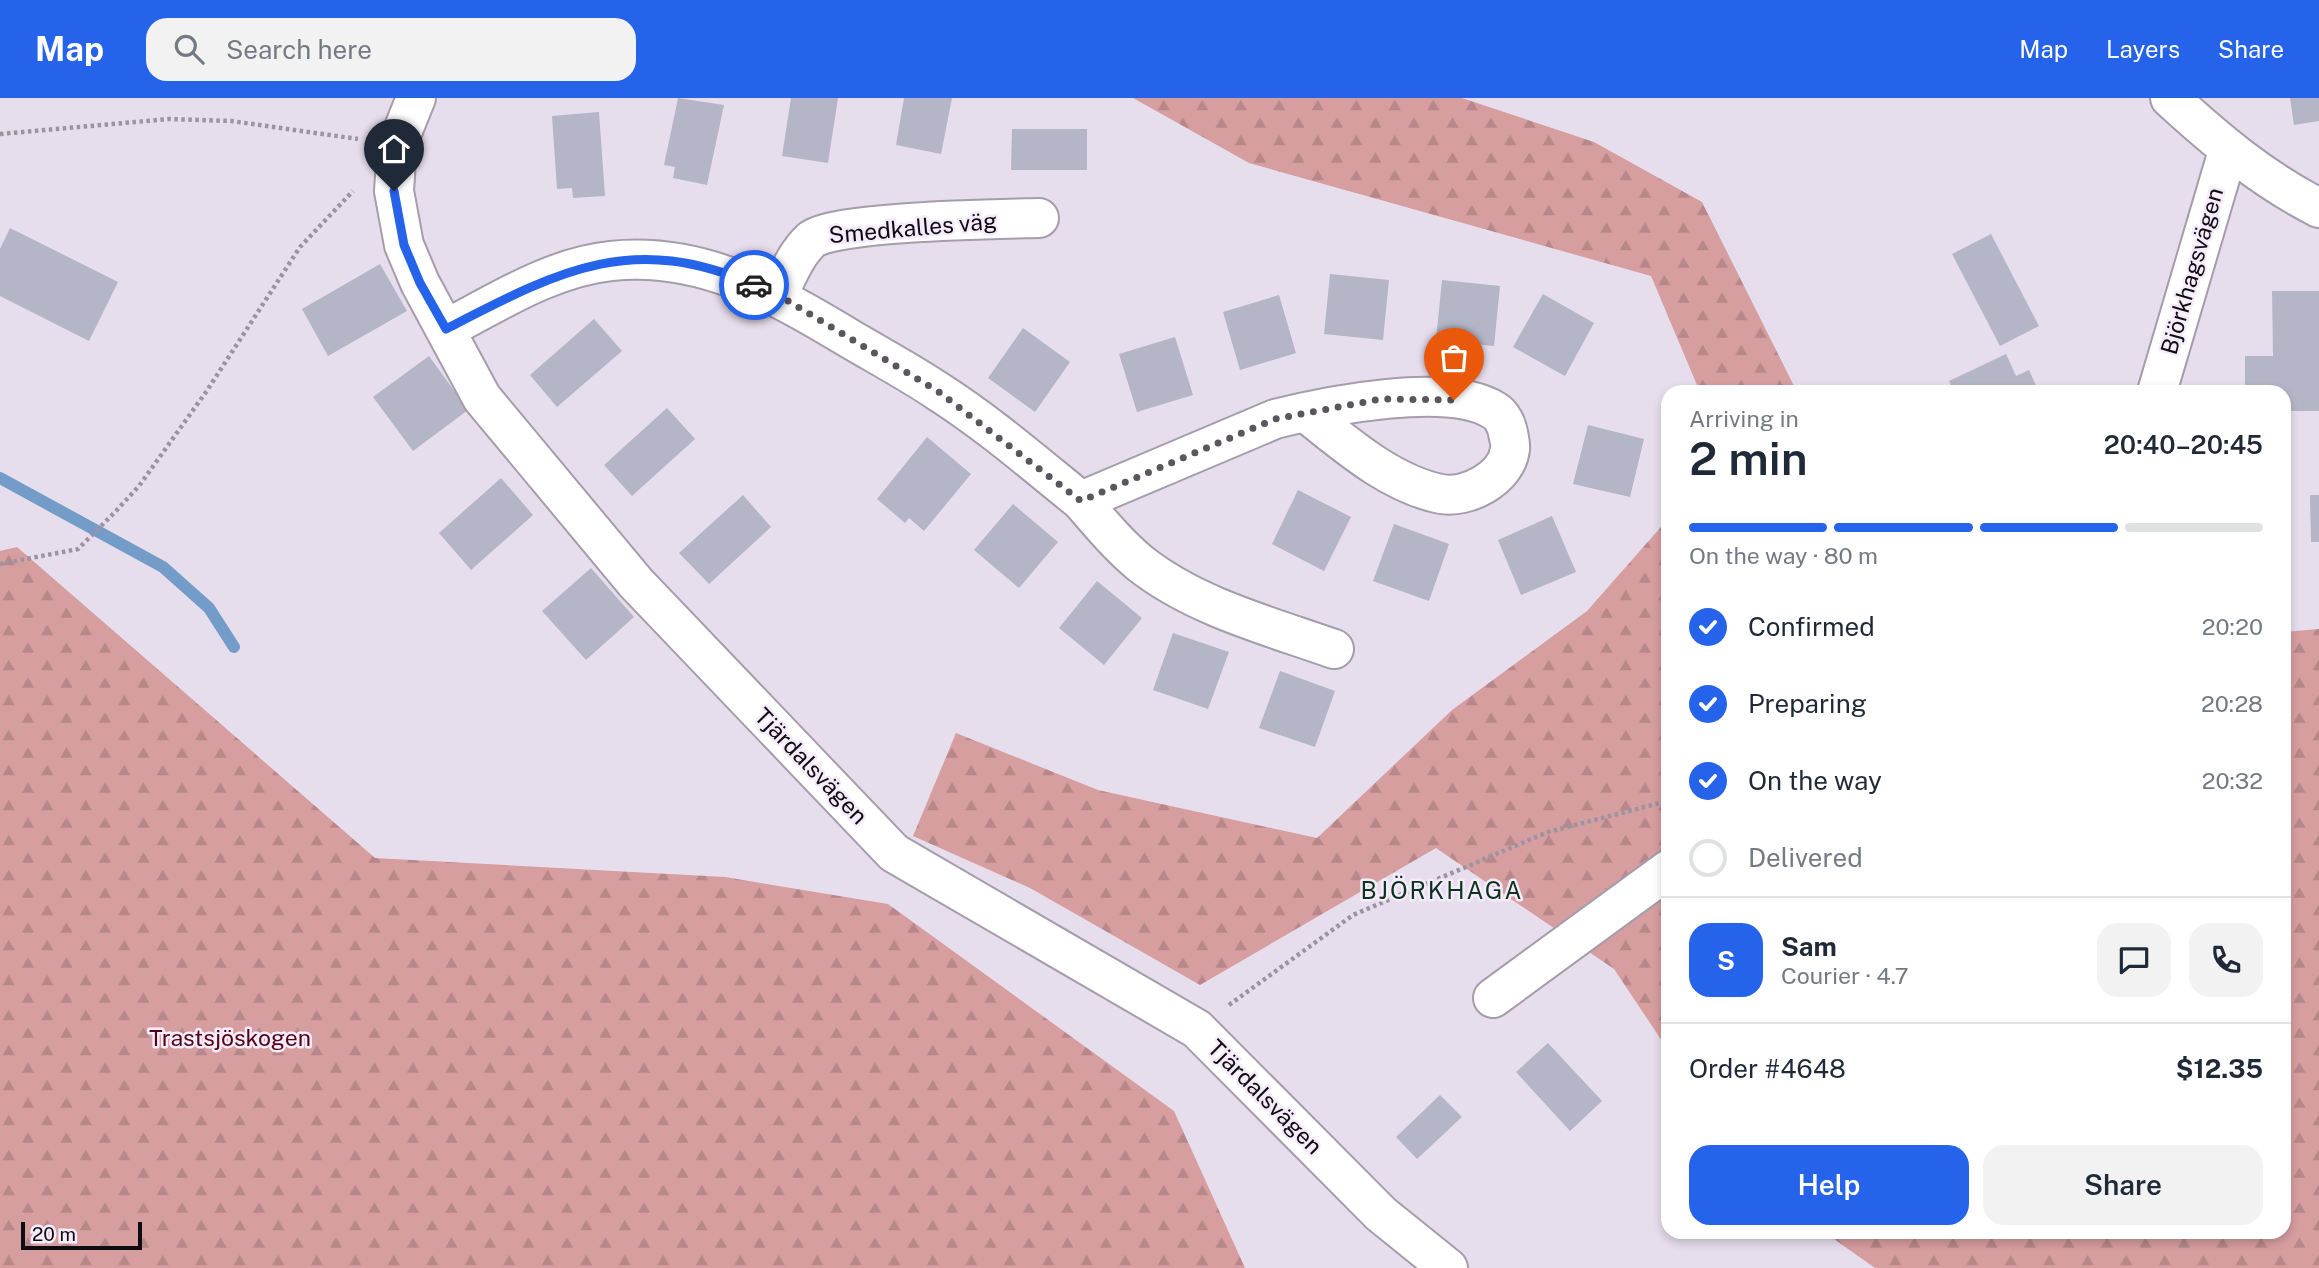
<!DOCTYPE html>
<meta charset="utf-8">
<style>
:root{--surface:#fff;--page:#f2f2f3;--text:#1f2937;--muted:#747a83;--line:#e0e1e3;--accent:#2563eb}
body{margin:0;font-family:"Public Sans",sans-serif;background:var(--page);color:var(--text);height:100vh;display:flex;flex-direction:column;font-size:26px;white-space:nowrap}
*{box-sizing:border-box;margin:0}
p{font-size:23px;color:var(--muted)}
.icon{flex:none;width:38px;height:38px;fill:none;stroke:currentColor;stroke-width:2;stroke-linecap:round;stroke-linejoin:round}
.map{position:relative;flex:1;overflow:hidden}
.drawer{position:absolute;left:1661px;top:287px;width:630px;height:854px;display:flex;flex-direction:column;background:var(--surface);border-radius:21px;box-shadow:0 4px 10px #0003}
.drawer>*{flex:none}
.scale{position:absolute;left:21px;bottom:18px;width:121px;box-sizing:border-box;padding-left:7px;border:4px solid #0f0c11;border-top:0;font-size:19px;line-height:24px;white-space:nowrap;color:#0f0c11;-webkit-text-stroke:5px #f5ebfa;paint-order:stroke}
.pin{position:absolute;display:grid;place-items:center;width:60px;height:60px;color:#fff;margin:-72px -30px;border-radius:50% 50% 50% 0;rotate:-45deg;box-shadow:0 0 7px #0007}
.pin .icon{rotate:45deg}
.courier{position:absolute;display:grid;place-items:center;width:70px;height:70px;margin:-35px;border:5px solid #2563eb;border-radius:50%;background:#fff;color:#222;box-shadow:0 2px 9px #0007}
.headline em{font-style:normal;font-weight:600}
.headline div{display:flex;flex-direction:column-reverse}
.headline{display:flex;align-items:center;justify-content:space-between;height:119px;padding:0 28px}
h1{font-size:46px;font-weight:600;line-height:52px}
.bar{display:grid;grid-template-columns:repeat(4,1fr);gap:10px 7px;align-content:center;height:84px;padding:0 28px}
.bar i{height:9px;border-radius:5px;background:var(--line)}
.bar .on{background:var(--accent)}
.bar p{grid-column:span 4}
.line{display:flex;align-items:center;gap:18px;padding:0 28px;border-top:2px solid var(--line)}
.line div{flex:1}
.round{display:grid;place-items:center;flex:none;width:74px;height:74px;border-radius:21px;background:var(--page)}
ol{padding:0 28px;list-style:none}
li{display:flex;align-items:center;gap:21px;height:77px}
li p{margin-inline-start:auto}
li .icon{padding:7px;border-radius:50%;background:var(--accent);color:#fff;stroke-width:4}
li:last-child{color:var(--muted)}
li i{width:38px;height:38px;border:4px solid var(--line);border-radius:50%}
.cta{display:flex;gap:14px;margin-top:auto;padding:14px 28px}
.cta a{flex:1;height:80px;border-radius:21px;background:var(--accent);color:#fff;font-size:28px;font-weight:600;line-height:80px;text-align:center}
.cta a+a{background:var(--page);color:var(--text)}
header{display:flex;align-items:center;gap:42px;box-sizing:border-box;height:98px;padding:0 35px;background:var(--accent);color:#fff}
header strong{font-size:33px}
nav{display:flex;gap:38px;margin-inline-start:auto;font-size:24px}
.search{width:490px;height:63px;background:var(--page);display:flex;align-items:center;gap:18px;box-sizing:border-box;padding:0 24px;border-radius:21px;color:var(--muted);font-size:26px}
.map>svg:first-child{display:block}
.forest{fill:url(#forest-firs)}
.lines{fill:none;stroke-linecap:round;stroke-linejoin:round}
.stream{stroke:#739cc9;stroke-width:12}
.building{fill:#b4b5c6}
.minor-casing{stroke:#a69cab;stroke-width:42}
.path{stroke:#9b94a0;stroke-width:4.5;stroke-dasharray:3.5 3.5;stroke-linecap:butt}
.minor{stroke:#fff;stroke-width:38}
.done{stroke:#5b565e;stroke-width:7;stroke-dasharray:0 12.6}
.route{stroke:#2563eb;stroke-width:9}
.labels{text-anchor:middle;stroke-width:5;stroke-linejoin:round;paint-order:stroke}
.street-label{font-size:23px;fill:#0f0c11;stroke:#f5ebfa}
.park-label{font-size:23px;fill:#540316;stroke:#f5ebfa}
.neighbourhood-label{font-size:24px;letter-spacing:2px;fill:#0b341f;stroke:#f5ebfa}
</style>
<header>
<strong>Map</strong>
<div class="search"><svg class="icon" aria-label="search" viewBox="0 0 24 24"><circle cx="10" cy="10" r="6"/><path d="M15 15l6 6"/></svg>Search here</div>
<nav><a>Map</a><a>Layers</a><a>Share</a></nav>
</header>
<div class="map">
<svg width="2319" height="1170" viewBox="0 0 2319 1170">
<defs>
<pattern id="forest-firs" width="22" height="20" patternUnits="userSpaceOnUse" patternTransform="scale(1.75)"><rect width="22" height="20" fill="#d79ea0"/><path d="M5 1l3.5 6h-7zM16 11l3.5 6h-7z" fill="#b78789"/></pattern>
</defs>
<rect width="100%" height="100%" fill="#e7deed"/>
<path class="forest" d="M1133 0H1462L1594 44 1702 104 1797 294H1696L1697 287 1651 178 1249 65Z
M1668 421V952L1614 871 1436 750 1200 887 1030 790 913 738 956 635 1098 692 1317 740 1452 612 1587 513Z
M17 449 375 760 725 779 888 806 1174 1013 1245 1170H0V453Z
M2319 531V1170H1875L1824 1134H2284V534Z"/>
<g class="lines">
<path class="stream" d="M0 380 163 469 209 510 234 549"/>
</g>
<path class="building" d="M678 0 724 7 707 87 673 80 675 69 664 67Z
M791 0H838L828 65 782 58Z
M904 0H952L941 56 896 47Z
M2290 0H2319V23L2294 27Z
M599 14 605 98 573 100 572 90 557 91 552 18Z
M1012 31H1087V72H1011Z
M10 130 118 184 89 243 0 198V151Z
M1991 136 2039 228 2000 248 1952 156Z
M380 166 407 213 328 258 302 211Z
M1330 176 1389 182 1383 242 1324 236Z
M1442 182 1500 188 1494 248 1436 242Z
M2272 193H2319V313H2284V294H2245V258H2273Z
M1543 196 1594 225 1565 278 1513 249Z
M1279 197 1296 255 1240 272 1223 214Z
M594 221 622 253 557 309 530 277Z
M1023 230 1070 264 1035 314 988 280Z
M1175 239 1193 297 1137 314 1119 256Z
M2006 256 2016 278 2029 272 2039 294H1954L1949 283Z
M429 258 468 312 413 353 373 299Z
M667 310 695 341 632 398 604 367Z
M1588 327 1644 341 1630 399 1573 386Z
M927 339 971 376 924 433 909 420 905 425 877 401Z
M501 380 533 417 471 472 439 435Z
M1298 392 1351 419 1324 473 1272 446Z
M743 397 771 429 709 486 679 455Z
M2310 397H2319V444H2311Z
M1013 406 1058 444 1019 490 974 452Z
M1552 418 1576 474 1521 497 1498 442Z
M1394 426 1449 446 1429 503 1373 483Z
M591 470 634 519 586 562 542 513Z
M1097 483 1142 520 1104 567 1059 530Z
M1173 535 1229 554 1208 611 1153 592Z
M1280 573 1335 593 1315 649 1259 630Z
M1548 945 1602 1003 1570 1033 1516 974Z
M1440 997 1462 1019 1417 1061 1396 1039Z"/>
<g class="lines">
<g class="minor-casing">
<path id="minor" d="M416 0 397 47 394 93 404 147 420 185 482 300 636 485 894 755 1197 931 1381 1116 1448 1170
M2170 0C2217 43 2262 81 2319 110
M778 197C787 179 795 157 811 142 832 123 1002 121 1039 120
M446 231C498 204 552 169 611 163 702 153 777 197 852 242 881 259 911 275 939 294 989 326 1035 366 1081 403L1275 321C1327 308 1449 283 1495 313 1502 317 1507 328 1508 335 1509 340 1511 347 1510 351 1507 380 1467 401 1441 396 1390 386 1344 345 1305 314
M2157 294 2228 53
M1081 403C1100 425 1119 448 1141 466 1196 509 1269 528 1334 551
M1493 900 1668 772"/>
</g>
<path class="path" d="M0 36 169 21 231 23 358 41
M0 466 78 451 116 413 139 388 206 294 300 149 353 93
M1229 907 1353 817 1548 734 1668 703"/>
<use href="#minor" class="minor"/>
</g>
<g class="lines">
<path class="done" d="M754 187 778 197 939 294 1081 403 1275 321 1381 301 1454 302"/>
<path class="route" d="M394 93 404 147 420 185 446 231C555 175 631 132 754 187"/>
</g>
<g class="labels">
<g class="street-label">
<text transform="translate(913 130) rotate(-5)" y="8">Smedkalles väg</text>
<text transform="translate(2192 173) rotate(-74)" y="8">Björkhagsvägen</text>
<text transform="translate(811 668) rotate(46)" y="8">Tjärdalsvägen</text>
<text transform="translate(1265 999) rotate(45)" y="8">Tjärdalsvägen</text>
</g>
<g class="park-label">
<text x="230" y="948">Trastsjöskogen</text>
</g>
<g class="neighbourhood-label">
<text x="1442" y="801">BJÖRKHAGA</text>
</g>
</g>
</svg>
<div class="scale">20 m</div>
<div class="pin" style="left:1454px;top:302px;background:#ea580c"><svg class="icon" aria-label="bag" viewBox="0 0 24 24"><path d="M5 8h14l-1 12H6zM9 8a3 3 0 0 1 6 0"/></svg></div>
<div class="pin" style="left:394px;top:93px;background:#1f2937"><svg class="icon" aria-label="home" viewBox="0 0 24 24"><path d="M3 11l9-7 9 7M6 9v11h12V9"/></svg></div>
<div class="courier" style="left:754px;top:187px"><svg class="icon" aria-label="car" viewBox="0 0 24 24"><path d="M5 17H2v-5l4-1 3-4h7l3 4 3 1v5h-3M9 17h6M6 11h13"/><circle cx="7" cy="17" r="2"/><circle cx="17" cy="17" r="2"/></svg></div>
<section class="drawer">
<div class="headline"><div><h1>2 min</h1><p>Arriving in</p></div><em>20:40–20:45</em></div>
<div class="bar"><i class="on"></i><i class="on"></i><i class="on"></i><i></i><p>On the way · 80 m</p></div>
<ol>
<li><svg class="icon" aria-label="check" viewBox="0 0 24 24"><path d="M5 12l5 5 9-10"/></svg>Confirmed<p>20:20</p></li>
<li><svg class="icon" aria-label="check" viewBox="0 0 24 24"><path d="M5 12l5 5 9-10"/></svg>Preparing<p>20:28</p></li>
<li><svg class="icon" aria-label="check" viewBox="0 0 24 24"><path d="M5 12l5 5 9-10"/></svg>On the way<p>20:32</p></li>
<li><i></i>Delivered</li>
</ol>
<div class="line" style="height:126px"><b class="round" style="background:var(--accent);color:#fff">S</b><div><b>Sam</b><p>Courier · 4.7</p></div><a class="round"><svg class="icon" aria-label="chat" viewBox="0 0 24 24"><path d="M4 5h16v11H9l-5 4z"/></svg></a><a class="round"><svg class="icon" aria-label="phone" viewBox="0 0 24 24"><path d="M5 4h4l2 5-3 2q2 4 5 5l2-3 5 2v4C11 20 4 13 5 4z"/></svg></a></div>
<div class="line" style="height:91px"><div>Order #4648</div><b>$12.35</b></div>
<div class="cta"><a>Help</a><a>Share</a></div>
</section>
</div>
